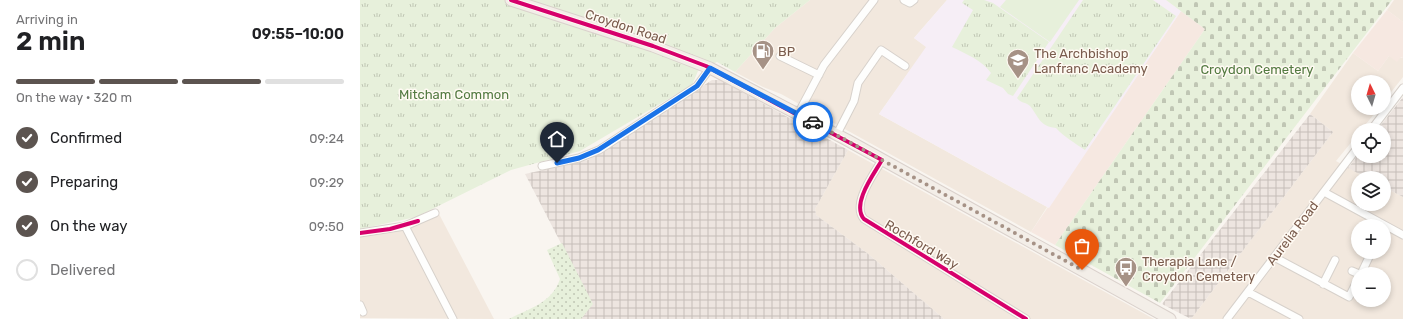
<!DOCTYPE html>
<meta charset="utf-8">
<style>
:root{--surface:#fff;--page:#f2f2f2;--text:#202124;--muted:#757577;--line:#e0e0e0;--accent:#5c5450}
body{margin:0;font-family:Rubik,sans-serif;background:var(--page);color:var(--text);height:100vh;display:flex;flex-direction:column;font-size:15px;white-space:nowrap}
*{box-sizing:border-box;margin:0}
p{font-size:13px;color:var(--muted)}
.icon{flex:none;width:22px;height:22px;fill:none;stroke:currentColor;stroke-width:2;stroke-linecap:round;stroke-linejoin:round}
.map{position:relative;flex:1;overflow:hidden}
.sheet{display:flex;flex-direction:column;background:var(--surface);width:360px}
.sheet>*{flex:none}
.needle{width:26px;rotate:355deg}
.controls{position:absolute;left:991px;top:75px;display:grid;gap:8px}
.controls a{display:grid;place-items:center;width:40px;height:40px;border-radius:50%;background:var(--surface);box-shadow:0 2px 6px #0003;font-size:20px}
.pin{position:absolute;display:grid;place-items:center;width:34px;height:34px;color:#fff;margin:-41px -17px;border-radius:50% 50% 50% 0;rotate:-45deg;box-shadow:0 0 4px #0007}
.pin .icon{rotate:45deg}
.courier{position:absolute;display:grid;place-items:center;width:40px;height:40px;margin:-20px;border:3px solid #1a73e8;border-radius:50%;background:#fff;color:#222;box-shadow:0 1px 5px #0007}
.overview em{font-style:normal;font-weight:600}
.overview div{display:flex;flex-direction:column-reverse}
.overview{display:flex;align-items:center;justify-content:space-between;height:68px;padding:0 16px}
h1{font-size:26px;font-weight:600;line-height:30px}
.bar{display:grid;grid-template-columns:repeat(4,1fr);gap:6px 4px;align-content:center;height:48px;padding:0 16px}
.bar i{height:5px;border-radius:3px;background:var(--line)}
.bar .active{background:var(--accent)}
.bar p{grid-column:span 4}
ol{padding:0 16px;list-style:none}
li{display:flex;align-items:center;gap:12px;height:44px}
li p{margin-inline-start:auto}
li .icon{padding:4px;border-radius:50%;background:var(--accent);color:#fff;stroke-width:4}
li:last-child{color:var(--muted)}
li i{width:22px;height:22px;border:2px solid var(--line);border-radius:50%}
main{display:flex;flex:1;min-height:0}
.map>svg:first-child{display:block}
.residential{fill:#f2e8de;fill-rule:evenodd}
.commercial{fill:#f6e8e1}
.industrial{fill:url(#industrial-grid)}
.education{fill:#f6eef6}
.grass{fill:url(#grass-dots)}
.cemetery{fill:url(#cemetery-stones)}
.park{fill:url(#park-tufts)}
.pitch{fill:#e7f0db}
.lines{fill:none;stroke-linecap:round;stroke-linejoin:round}
.street-casing{stroke:#d7d1cb;stroke-width:9}
.primary-casing{stroke:#dad1cc;stroke-width:13}
.street{stroke:#fefefd;stroke-width:7}
.primary{stroke:#f3eee8;stroke-width:11}
.cycleway-casing{stroke:#fffaf3;stroke-width:6}
.cycleway{stroke:#d6006c;stroke-width:4}
.done{stroke:#a69286;stroke-width:4;stroke-dasharray:0 7.2}
.route{stroke:#1a73e8;stroke-width:5}
.labels{text-anchor:middle;stroke-width:3;stroke-linejoin:round;paint-order:stroke}
.street-label{font-size:13px;fill:#7a5c4d;stroke:#fffaf3}
.poi-label{font-size:13px;fill:#7a5c4d;stroke:#fffaf3;text-anchor:start}
.park-label{font-size:13px;fill:#537a41;stroke:#fffaf3}
</style>
<main>
<section class="sheet">
<div class="overview"><div><h1>2 min</h1><p>Arriving in</p></div><em>09:55–10:00</em></div>
<div class="bar"><i class="active"></i><i class="active"></i><i class="active"></i><i></i><p>On the way · 320 m</p></div>
<ol>
<li><svg class="icon" aria-label="check" viewBox="0 0 24 24"><path d="M5 12l5 5 9-10"/></svg>Confirmed<p>09:24</p></li>
<li><svg class="icon" aria-label="check" viewBox="0 0 24 24"><path d="M5 12l5 5 9-10"/></svg>Preparing<p>09:29</p></li>
<li><svg class="icon" aria-label="check" viewBox="0 0 24 24"><path d="M5 12l5 5 9-10"/></svg>On the way<p>09:50</p></li>
<li><i></i>Delivered</li>
</ol>
</section>
<div class="map">
<svg width="1043" height="319" viewBox="0 0 1043 319">
<defs>
<pattern id="industrial-grid" width="8" height="8" patternUnits="userSpaceOnUse"><rect width="8" height="8" fill="#ede5e0"/><path d="M0 4h8M4 0v8" fill="none" stroke="#c5bdb8"/></pattern>
<pattern id="grass-dots" width="8" height="8" patternUnits="userSpaceOnUse"><rect width="8" height="8" fill="#e7f0db"/><path d="M2 2h.1M6 6h.1" fill="none" stroke="#c0c6b4" stroke-width="1.8" stroke-linecap="round"/></pattern>
<pattern id="cemetery-stones" width="16" height="16" patternUnits="userSpaceOnUse"><rect width="16" height="16" fill="#e7f0db"/><path d="M2 7V4a2 2 0 0 1 4 0v3zM10 15v-3a2 2 0 0 1 4 0v3z" fill="#c0c6b4"/></pattern>
<pattern id="park-tufts" width="24" height="20" patternUnits="userSpaceOnUse"><rect width="24" height="20" fill="#e7f0db"/><path d="M3 7l-1-3M5 7V3M7 7l1-3M15 17l-1-3M17 17v-4M19 17l1-3" fill="none" stroke="#c0c6b4"/></pattern>
</defs>
<rect width="100%" height="100%" fill="#f9f5f0"/>
<path class="residential" d="M450 0H587L554 38 567 47 519 114 687 207 671 232 472 122 421 94 403 87 375 72 415 28Z
M1034 0H1043V22L1027 10Z
M993 53 1018 71 1029 56 1043 58V77L1024 101V82H998V108H1019L1001 130H998V134L976 161 1007 178H998V204H1024V187L1043 197V319H831L973 132 950 114ZM998 226H1024V252H998ZM998 274H1024V300H998Z
M488 150 794 319H584L507 253 456 215 455 209Z
M79 214 134 319 0 318V237L44 230Z"/>
<path class="commercial" d="M1027 10 1043 22V58L1041 57 1037 62 1029 56 1018 71 993 53Z
M821 11 845 29 695 245 671 232Z"/>
<path class="industrial" d="M352 80H360L488 150 455 209 456 215 507 253 584 319H221L232 303 165 174 228 160Z
M1043 97V197L1024 187V178H1007L988 168 998 155 1024 156V130H1017Z
M950 114 973 132 831 319 802 304Z"/>
<path class="education" d="M587 0H806L821 11 689 208 519 114 566 47 554 38Z"/>
<path class="grass" d="M202 243 233 304 221 319H149C170 308 192 303 200 279L187 250Z"/>
<path class="cemetery" d="M806 0H1032L800 303 695 245 845 29Z"/>
<path class="park" d="M0 0H450L415 28 375 72 357 62 338 71 332 85 220 151 151 170 56 217 0 229Z
M604 0H624L633 3 689 42 653 96 648 94 643 88 626 80 631 73C622 60 606 54 592 47L613 10 602 3Z
M723 0H793L816 16 725 150C715 143 704 137 696 128 679 126 679 117 670 106 666 102 660 103 657 98Z"/>
<path class="pitch" d="M646 0H719L690 42 640 7Z"/>
<g class="lines">
<g class="street-casing">
<path id="street" d="M544 0 550 3 554 0
M420 56 459 75
M438 114 464 65 514 0
M1011 130 1043 88
M477 134 494 101 498 83 521 50 545 66
M522 160C514 174 491 204 504 219L666 319
M182 166 219 158 239 150 337 86 350 68
M964 192 1043 235
M45 226 93 319
M0 233 45 226 75 213
M914 257 989 297 998 279
M992 271 999 274
M1001 274 1009 257
M963 284 975 260
M888 292 939 319
M0 305 3 312
M867 319 998 147"/>
</g>
<g class="primary-casing">
<path id="primary" d="M151 0 293 46 350 68 487 140 810 319"/>
</g>
<use href="#street" class="street"/>
<use href="#primary" class="primary"/>
<g class="cycleway-casing">
<path id="cycleway" d="M151 0 293 46 346 66 522 160C514 174 491 204 504 219L666 319
M0 233 30 229 58 221"/>
</g>
<use href="#cycleway" class="cycleway"/>
</g>
<g class="lines">
<path class="done" d="M453 122 722 270"/>
<path class="route" d="M197 163 219 158 238 150 337 86 350 68 453 122"/>
</g>
<defs>
<g id="fuel-pin" transform="scale(1.15)"><path d="M0 17L-7.5 6A9.5 9.5 0 1 1 7.5 6Z" fill="#a69286" stroke="#fffaf3"/><path d="M-5.5-6h7V0h2V4h1.3V-2.5L3-4.5l.8-.8L6-3V5H2.5V1h-1V6h-7ZM-4.2-4.7v3.2H.2V-4.7Z" fill="#fff"/></g>
<g id="school-pin" transform="scale(1.15)"><path d="M0 17L-7.5 6A9.5 9.5 0 1 1 7.5 6Z" fill="#a69286" stroke="#fffaf3"/><path d="M0-5L7-2L0 1L-7-2ZM-4 1L0 2.5L4 1V4Q0 6-4 4Z" fill="#fff"/></g>
<g id="bus-pin" transform="scale(1.15)"><path d="M0 17L-7.5 6A9.5 9.5 0 1 1 7.5 6Z" fill="#a69286" stroke="#fffaf3"/><path d="M-5-6H5V4H4V6H2V4H-2V6H-4V4H-5ZM-3.5-4V0h7V-4ZM-3.5 1.2v1.5H-2V1.2ZM2 1.2v1.5H3.5V1.2Z" fill="#fff"/></g>
</defs>
<g fill-rule="evenodd">
<use href="#fuel-pin" x="403" y="51"/>
<use href="#school-pin" x="658" y="60"/>
<use href="#bus-pin" x="766" y="268"/>
</g>
<g class="labels">
<g class="street-label">
<text transform="translate(266 26) rotate(18)" y="5">Croydon Road</text>
<text transform="translate(932 233) rotate(-53)" y="5">Aurelia Road</text>
<text transform="translate(562 244) rotate(31)" y="5">Rochford Way</text>
</g>
<g class="poi-label">
<text x="418" y="56">BP</text>
<text x="674" y="58">The Archbishop<tspan x="674" dy="15">Lanfranc Academy</tspan></text>
<text x="782" y="266">Therapia Lane /<tspan x="782" dy="15">Croydon Cemetery</tspan></text>
</g>
<g class="park-label">
<text x="897" y="74">Croydon Cemetery</text>
<text x="94" y="99">Mitcham Common</text>
</g>
</g>
</svg>
<div class="controls">
<a><svg class="needle" viewBox="-14 -14 28 28"><path d="M0-13l5 13h-10z" fill="#e53935"/><path d="M0 13l5-13h-10z" fill="#757577"/></svg></a>
<a><svg class="icon" aria-label="locate" viewBox="0 0 24 24"><circle cx="12" cy="12" r="6"/><path d="M12 2v4M12 18v4M2 12h4M18 12h4"/></svg></a>
<a><svg class="icon" aria-label="layers" viewBox="0 0 24 24"><path d="M12 4l9 5-9 5-9-5zM3 14l9 5 9-5"/></svg></a>
<a>+</a>
<a>−</a>
</div>
<div class="pin" style="left:722px;top:270px;background:#ea580c"><svg class="icon" aria-label="bag" viewBox="0 0 24 24"><path d="M5 8h14l-1 12H6zM9 8a3 3 0 0 1 6 0"/></svg></div>
<div class="pin" style="left:197px;top:163px;background:#1f2937"><svg class="icon" aria-label="home" viewBox="0 0 24 24"><path d="M3 11l9-7 9 7M6 9v11h12V9"/></svg></div>
<div class="courier" style="left:453px;top:122px"><svg class="icon" aria-label="car" viewBox="0 0 24 24"><path d="M5 17H2v-5l4-1 3-4h7l3 4 3 1v5h-3M9 17h6M6 11h13"/><circle cx="7" cy="17" r="2"/><circle cx="17" cy="17" r="2"/></svg></div>
</div>
</main>
